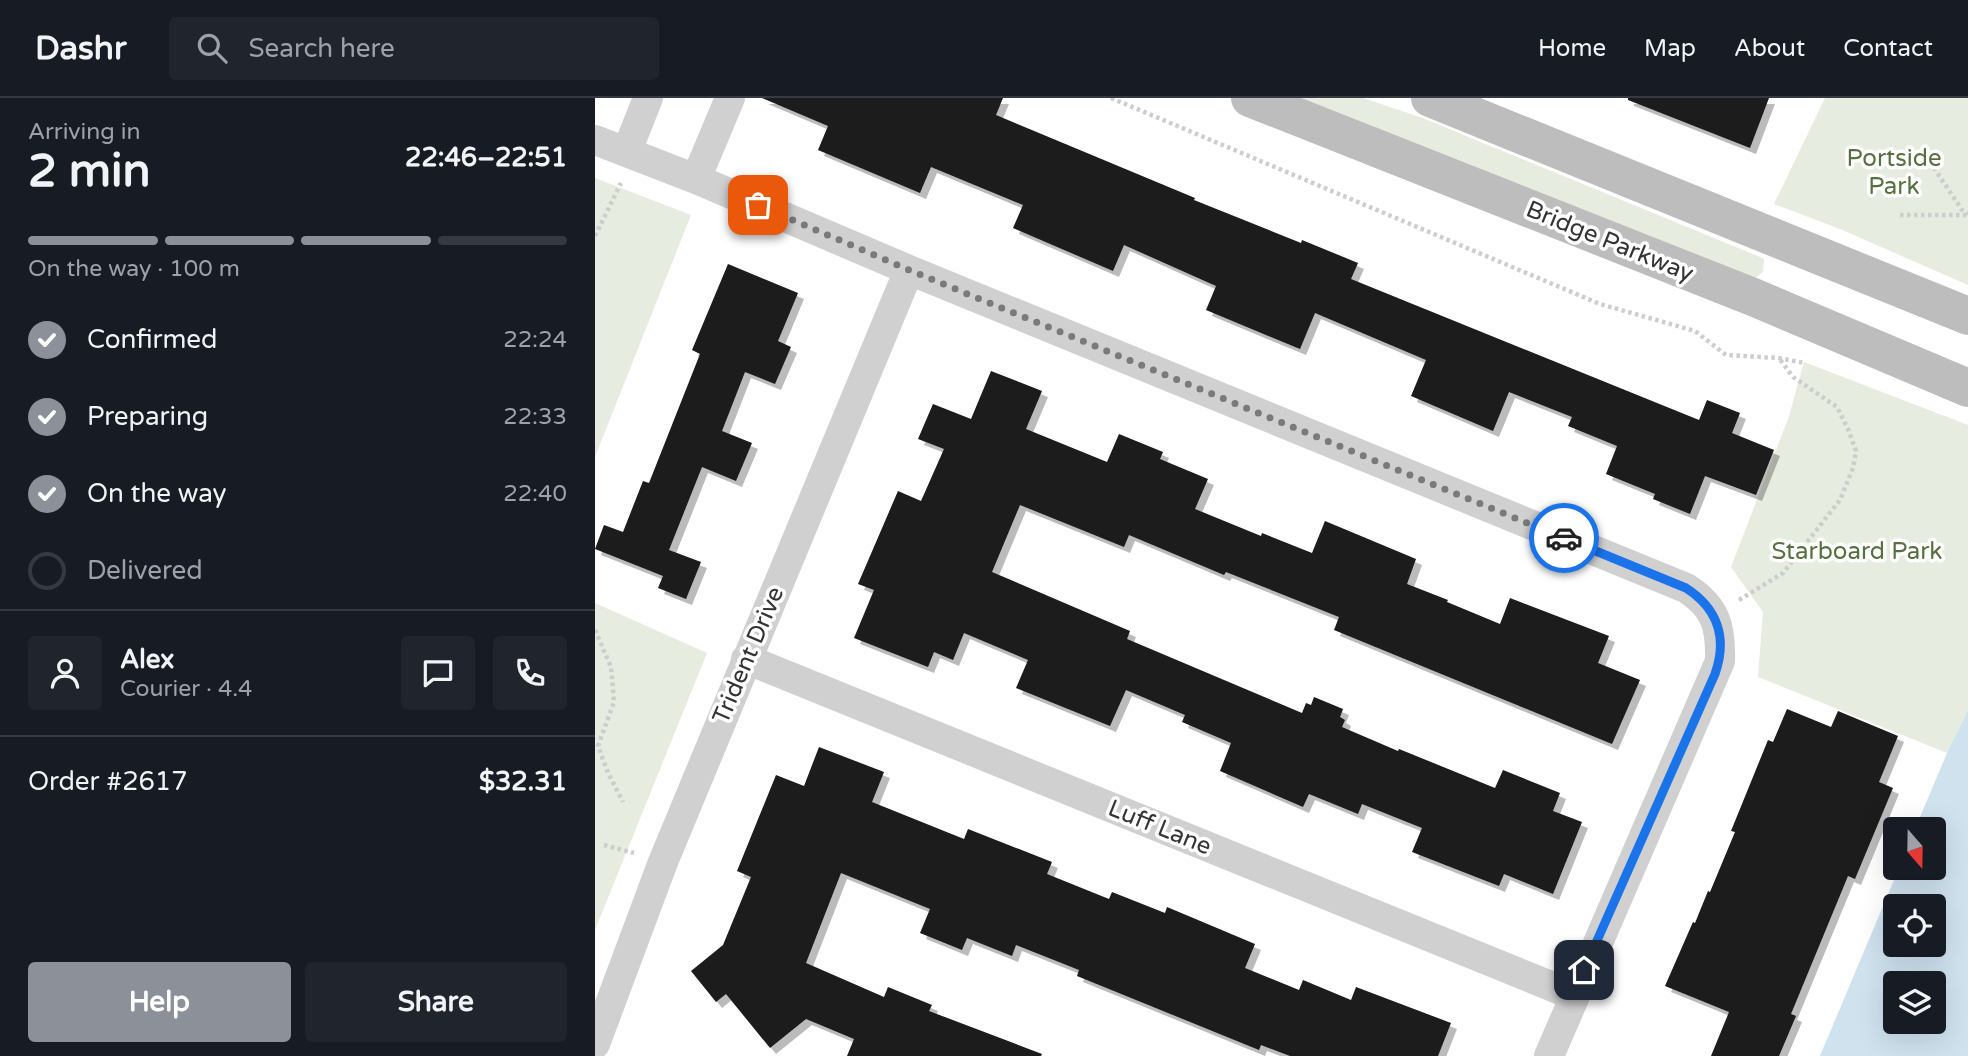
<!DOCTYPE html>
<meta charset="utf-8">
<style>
:root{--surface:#171b24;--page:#20242c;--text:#f1f3f6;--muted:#9ea1a6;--line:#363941;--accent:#8c9099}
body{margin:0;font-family:"Varela Round",sans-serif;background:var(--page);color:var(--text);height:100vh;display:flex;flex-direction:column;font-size:26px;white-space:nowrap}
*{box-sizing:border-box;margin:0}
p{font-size:23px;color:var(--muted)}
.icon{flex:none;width:38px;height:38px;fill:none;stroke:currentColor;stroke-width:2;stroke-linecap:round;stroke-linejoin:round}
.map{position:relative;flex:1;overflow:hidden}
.drawer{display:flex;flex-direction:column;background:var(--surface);width:595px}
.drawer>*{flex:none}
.needle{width:46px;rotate:160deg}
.fabs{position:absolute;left:1288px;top:719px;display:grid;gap:14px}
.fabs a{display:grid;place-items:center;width:63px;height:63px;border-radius:7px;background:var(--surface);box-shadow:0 7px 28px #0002;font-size:35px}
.pin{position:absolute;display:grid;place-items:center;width:60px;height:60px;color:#fff;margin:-30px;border-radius:14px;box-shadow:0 4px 10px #0006}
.courier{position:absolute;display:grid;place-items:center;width:70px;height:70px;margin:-35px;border:5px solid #1a73e8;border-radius:50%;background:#fff;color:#222;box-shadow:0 2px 9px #0007}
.summary em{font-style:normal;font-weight:800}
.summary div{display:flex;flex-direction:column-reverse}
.summary{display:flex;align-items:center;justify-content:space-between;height:119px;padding:0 28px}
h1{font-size:46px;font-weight:800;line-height:52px}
.bar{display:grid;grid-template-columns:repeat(4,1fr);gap:10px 7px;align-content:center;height:84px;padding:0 28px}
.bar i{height:9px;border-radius:5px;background:var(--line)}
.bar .active{background:var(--accent)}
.bar p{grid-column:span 4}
.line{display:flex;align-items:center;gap:18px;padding:0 28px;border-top:2px solid var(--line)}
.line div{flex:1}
.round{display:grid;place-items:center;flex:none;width:74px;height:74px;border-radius:7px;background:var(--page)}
ol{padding:0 28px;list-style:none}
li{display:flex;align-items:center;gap:21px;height:77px}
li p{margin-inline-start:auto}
li .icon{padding:7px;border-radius:50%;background:var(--accent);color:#fff;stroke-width:4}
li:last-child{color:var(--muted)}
li i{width:38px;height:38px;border:4px solid var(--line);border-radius:50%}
.cta{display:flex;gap:14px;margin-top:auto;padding:14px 28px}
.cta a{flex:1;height:80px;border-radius:7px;background:var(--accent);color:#fff;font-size:28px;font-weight:800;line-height:80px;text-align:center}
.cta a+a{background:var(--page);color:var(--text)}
header{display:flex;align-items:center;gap:42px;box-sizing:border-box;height:98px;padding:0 35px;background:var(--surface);border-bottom:2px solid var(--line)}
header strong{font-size:33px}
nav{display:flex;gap:38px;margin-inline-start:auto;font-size:24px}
.search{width:490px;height:63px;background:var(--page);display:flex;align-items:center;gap:18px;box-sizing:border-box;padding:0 24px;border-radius:7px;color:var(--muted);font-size:26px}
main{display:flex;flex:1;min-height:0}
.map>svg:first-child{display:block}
.green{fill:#e6ecdf}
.water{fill:#cfe2ee;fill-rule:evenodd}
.building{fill:#1a1a1a;filter:url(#shadow)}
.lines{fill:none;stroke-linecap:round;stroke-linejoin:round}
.path{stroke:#cdcdcd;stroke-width:4.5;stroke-dasharray:3.5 3.5;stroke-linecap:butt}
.street{stroke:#d0d0d0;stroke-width:30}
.secondary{stroke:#bdbdbd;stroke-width:38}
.done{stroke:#7a7a7a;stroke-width:7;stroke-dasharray:0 12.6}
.route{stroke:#1a73e8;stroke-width:9}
.labels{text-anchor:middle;stroke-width:7;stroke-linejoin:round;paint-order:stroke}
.park-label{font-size:24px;fill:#56703f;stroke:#fff}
.street-label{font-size:24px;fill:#333;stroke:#fff}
</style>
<header>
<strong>Dashr</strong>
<div class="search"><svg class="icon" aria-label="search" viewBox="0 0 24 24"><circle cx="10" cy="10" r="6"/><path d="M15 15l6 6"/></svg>Search here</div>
<nav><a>Home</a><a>Map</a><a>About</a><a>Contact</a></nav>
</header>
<main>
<section class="drawer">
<div class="summary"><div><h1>2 min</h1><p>Arriving in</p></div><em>22:46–22:51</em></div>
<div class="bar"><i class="active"></i><i class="active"></i><i class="active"></i><i></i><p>On the way · 100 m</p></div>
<ol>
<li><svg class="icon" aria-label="check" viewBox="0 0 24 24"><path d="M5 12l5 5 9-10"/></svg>Confirmed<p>22:24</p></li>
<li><svg class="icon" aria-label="check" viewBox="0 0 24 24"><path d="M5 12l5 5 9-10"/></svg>Preparing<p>22:33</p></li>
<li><svg class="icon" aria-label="check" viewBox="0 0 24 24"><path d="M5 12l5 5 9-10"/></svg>On the way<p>22:40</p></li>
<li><i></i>Delivered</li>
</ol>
<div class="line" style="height:126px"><a class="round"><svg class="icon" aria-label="person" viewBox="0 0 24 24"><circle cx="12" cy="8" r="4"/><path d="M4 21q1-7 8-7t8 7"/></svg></a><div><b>Alex</b><p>Courier · 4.4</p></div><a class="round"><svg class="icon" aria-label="chat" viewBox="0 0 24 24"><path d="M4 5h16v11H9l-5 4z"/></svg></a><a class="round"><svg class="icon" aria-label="phone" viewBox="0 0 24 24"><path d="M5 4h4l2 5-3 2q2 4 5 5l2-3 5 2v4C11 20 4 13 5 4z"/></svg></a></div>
<div class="line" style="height:91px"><div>Order #2617</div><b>$32.31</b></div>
<div class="cta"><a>Help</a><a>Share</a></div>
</section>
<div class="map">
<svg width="1373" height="958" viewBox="0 0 1373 958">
<defs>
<filter id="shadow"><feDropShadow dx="6" dy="6" stdDeviation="0" flood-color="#0004"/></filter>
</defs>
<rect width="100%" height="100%" fill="#fff"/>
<path class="green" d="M707 0H768L825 19 1165 159 1169 161 1168 174 1159 181Z
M1230 0H1373V187L1245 131 1179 106Z
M0 80 96 117 0 359Z
M1209 264 1373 327V612L1352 655 1163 579 1168 514 1136 469 1194 318Z
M0 505 112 555 0 832Z"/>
<path class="water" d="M1373 612V958H1225L1304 770H1339V732L1320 731 1352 655ZM1300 808H1339V847H1300ZM1300 886H1339V924H1300Z"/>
<path class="building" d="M167 0H408L401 17 600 100 599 102 706 145 707 142 763 165 756 181 1104 322 1112 302 1145 315 1137 335 1179 352 1161 397 1110 378 1095 416 1058 401 1060 396 1011 376 1022 348 973 328 977 319 914 294 898 333 816 298 831 262 720 215 705 251 611 212 621 188 529 147 518 173 418 130 428 107 336 69 325 95 223 52 233 28Z
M1033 0H1174L1155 50 1033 2Z
M133 166 203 195 183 243 196 249 180 286 150 274 127 333 157 345 141 383 107 369 74 452 106 464 91 501 63 490 68 478 0 451 9 427 28 434 48 383 54 385 105 256 97 252Z
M396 273 447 293 431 331 512 364 524 336 568 354 565 361 613 381 600 411 666 438 667 435 717 455 730 423 821 461 812 486 853 502 852 504 905 526 915 500 1014 538 1003 565 1045 582 1017 646 739 532 744 519 631 474 629 477 534 437 529 449 425 407 397 474 535 533 532 541 707 615 711 605 716 607 719 599 748 611 745 619 750 622 747 629 803 653 804 651 900 690 908 672 965 695 958 713 987 724 958 796 909 776 904 788 817 754 827 730 767 706 763 716 714 696 708 709 625 673 636 645 587 624 590 617 531 592 515 628 421 590 433 562 369 535 358 562 339 554 333 569 259 540 279 492 263 486 303 393 326 403 349 351 323 341 338 306 376 321Z
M1192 611 1236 629 1243 613 1303 638 1284 684 1298 690 1260 781 1253 778 1196 916 1201 918 1184 958H1116L1134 914 1070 888 1098 824 1100 825 1113 793 1115 794 1140 734 1136 733 1173 642 1178 644Z
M224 649 289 674 277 704 369 741 373 731 457 764 452 776 514 801 517 794 570 815 572 809 660 846 650 870 704 892 708 882 756 902 761 889 856 925 843 958H695L666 947 664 952 482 878 484 872 421 847 417 858 372 840 367 852 325 835 335 811 246 775 211 865 289 899 293 889 337 907 334 913 447 956 446 958H252L259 941 211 921 175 950 131 896 121 904 96 873 128 847 156 779 142 773 181 677 209 688Z"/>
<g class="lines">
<path class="path" d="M516 0 1005 206 1100 233 1131 257 1183 260 1210 265
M1331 58 1367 112 1373 116
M1305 117H1372
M0 138 26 85
M1144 502 1188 475 1245 402 1258 370 1261 353 1253 331 1242 309 1198 279 1184 260
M0 532 16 569 19 604 3 648 13 675 28 704
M9 747 39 755"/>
<path class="street" d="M0 42 101 81 314 172 1091 490C1121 509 1126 529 1125 563L954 958
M32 53 53 0
M101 81 135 0
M151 561 978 897
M0 946 68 764 314 172"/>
<path class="secondary" d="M655 0 1158 199 1373 290
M835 0 1373 218"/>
</g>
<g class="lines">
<path class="done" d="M163 107 314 172 969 440"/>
<path class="route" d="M969 440 1091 490C1122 510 1133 539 1120 576L989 872"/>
</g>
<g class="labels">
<g class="park-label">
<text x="1299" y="68">Portside<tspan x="1299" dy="28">Park</tspan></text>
<text x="1262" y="461">Starboard Park</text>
</g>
<g class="street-label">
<text transform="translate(1015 143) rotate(22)" y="8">Bridge Parkway</text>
<text transform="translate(153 557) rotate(-67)" y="8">Trident Drive</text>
<text transform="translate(565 729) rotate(22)" y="8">Luff Lane</text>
</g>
</g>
</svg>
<div class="fabs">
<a><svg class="needle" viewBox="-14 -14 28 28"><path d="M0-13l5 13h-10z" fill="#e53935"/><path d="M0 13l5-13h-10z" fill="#9ea1a6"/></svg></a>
<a><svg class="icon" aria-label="locate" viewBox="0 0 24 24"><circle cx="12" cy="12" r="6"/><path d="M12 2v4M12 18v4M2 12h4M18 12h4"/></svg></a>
<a><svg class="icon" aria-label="layers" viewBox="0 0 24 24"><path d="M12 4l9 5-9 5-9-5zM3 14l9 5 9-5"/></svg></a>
</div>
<div class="pin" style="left:163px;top:107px;background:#ea580c"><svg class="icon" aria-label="bag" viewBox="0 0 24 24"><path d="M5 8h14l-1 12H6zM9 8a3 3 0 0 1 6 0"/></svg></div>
<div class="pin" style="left:989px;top:872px;background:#1f2937"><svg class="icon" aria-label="home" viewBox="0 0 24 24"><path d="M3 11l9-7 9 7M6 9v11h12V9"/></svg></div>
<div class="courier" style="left:969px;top:440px"><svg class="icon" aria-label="car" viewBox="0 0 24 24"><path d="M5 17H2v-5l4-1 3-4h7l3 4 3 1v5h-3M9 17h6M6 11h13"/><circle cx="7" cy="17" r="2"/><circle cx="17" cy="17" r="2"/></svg></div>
</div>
</main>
